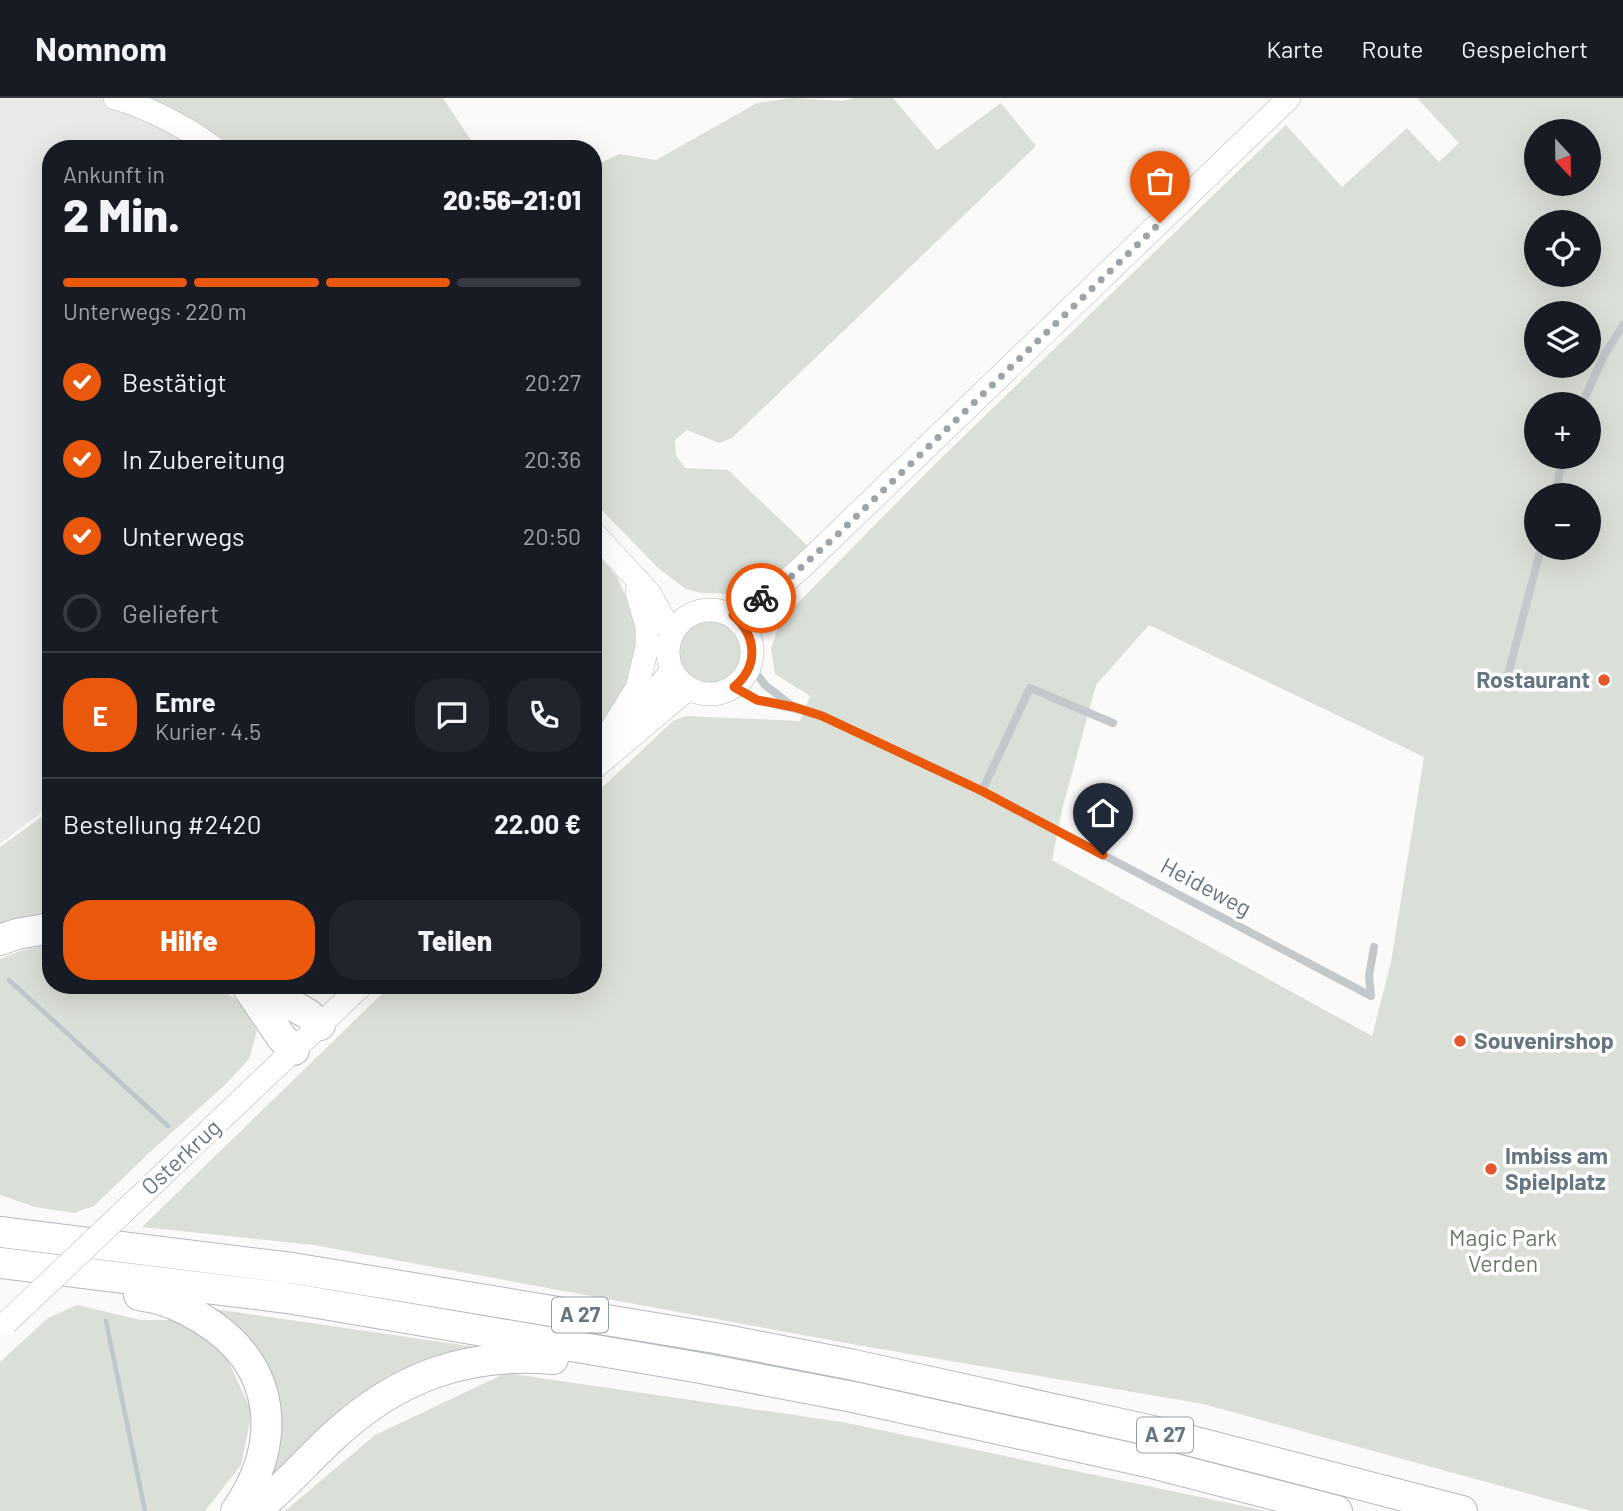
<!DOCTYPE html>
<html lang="de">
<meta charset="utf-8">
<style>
:root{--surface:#171b24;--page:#20242c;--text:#f1f3f6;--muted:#9ea1a6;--line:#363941;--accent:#ea580c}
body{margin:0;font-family:Barlow,sans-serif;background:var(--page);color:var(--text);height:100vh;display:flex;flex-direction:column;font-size:26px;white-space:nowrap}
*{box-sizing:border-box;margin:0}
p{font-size:23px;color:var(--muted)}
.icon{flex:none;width:38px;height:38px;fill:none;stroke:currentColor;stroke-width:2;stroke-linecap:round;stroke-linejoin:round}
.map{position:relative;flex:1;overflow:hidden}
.sheet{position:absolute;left:42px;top:42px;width:560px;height:854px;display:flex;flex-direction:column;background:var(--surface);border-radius:28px;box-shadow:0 7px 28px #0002}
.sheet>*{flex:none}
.needle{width:46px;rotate:158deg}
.buttons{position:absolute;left:1524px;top:21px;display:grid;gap:14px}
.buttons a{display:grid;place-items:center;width:77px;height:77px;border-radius:50%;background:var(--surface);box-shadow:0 7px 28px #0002;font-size:35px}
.pin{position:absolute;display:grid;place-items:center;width:60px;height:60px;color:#fff;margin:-72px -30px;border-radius:50% 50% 50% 0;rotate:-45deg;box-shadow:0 0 7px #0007}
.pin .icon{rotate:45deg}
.courier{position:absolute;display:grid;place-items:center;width:70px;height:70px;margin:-35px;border:5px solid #ea580c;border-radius:50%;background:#fff;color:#222;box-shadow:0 2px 9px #0007}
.head em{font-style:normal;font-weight:800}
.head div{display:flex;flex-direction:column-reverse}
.head{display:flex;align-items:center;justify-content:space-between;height:119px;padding:0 21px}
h1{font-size:46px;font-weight:800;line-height:52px}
.bar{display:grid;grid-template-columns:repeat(4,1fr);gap:10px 7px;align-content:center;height:84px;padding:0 21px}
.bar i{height:9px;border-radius:5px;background:var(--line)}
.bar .selected{background:var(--accent)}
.bar p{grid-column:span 4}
.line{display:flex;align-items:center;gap:18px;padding:0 21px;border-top:2px solid var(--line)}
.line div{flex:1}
.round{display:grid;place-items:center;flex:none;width:74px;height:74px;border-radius:28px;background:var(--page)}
ol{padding:0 21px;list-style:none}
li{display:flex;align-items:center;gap:21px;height:77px}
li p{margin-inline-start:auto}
li .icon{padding:7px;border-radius:50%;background:var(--accent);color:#fff;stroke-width:4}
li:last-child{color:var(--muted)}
li i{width:38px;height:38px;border:4px solid var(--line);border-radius:50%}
.cta{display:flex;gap:14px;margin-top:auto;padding:14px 21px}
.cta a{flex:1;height:80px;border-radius:28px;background:var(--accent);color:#fff;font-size:28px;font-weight:800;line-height:80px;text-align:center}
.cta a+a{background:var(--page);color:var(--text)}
header{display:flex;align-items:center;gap:42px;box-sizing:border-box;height:98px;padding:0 35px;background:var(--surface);border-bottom:2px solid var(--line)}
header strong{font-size:33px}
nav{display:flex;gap:38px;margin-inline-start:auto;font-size:24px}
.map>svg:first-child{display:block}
.built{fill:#e8e9e9}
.green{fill:#dadfd7;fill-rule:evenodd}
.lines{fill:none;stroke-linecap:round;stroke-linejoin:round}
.stream{stroke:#bbc7cb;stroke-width:4.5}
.secondary-casing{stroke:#b3babf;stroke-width:24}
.highway-casing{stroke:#b4b9bd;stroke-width:32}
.lane{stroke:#c3c8cc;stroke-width:8}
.secondary{stroke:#fff;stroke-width:23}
.highway{stroke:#fff;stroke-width:30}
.secondary-bridge-casing{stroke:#b3babf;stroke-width:24;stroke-linecap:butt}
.secondary-bridge{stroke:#fff;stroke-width:23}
.done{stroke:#99a4ac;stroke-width:7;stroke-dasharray:0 12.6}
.route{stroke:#ea580c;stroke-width:9}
.poi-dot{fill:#e4572e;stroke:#fff;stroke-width:2.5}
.labels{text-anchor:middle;stroke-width:7;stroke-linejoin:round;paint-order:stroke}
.shield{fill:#fff;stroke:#939fa8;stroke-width:2}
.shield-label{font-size:21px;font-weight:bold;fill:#657683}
.poi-label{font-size:23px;font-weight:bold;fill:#657683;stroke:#fff;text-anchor:start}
.street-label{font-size:23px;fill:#657683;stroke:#fff}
.park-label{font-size:23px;fill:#687a64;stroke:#fff}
</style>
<header>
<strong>Nomnom</strong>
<nav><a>Karte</a><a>Route</a><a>Gespeichert</a></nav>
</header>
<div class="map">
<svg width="1623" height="1413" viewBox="0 0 1623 1413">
<rect width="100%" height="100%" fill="#fafaf8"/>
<path class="built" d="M0 0H106L211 51H51V707L0 746Z"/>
<path class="green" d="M123 0H443L477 51H218Z
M793 0 843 3 854 0H893L937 52 1001 5 1036 48 732 340 719 345 687 332 675 342 676 357 685 370 728 372 809 449 750 496 702 495 686 491 659 471 593 403V68L620 56 656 62 757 5Z
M1417 0H1623V1413H1591L1203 1306 857 1247 314 1147 142 1129 391 887H593V698L673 623 686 618 800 623 810 598 775 576 771 550 781 522 934 367 1286 27 1342 89 1407 30 1439 64 1459 45ZM1536 33H1589V86H1536ZM1536 124H1589V177H1536ZM1536 215H1589V268H1536ZM1536 306H1589V359H1536ZM1536 397H1589V450H1536ZM1149 527 1424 659 1391 864 1372 938 1052 762 1062 712 1096 587Z
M593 452 617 479 631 510 637 535V558L619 609 593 640Z
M677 553a33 33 0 1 1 66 0a33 33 0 1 1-66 0Z
M51 712V818L0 825V749Z
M51 846V887H217L241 906 257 933 249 961 226 986 150 1054 94 1108 74 1115 35 1109 0 1097V861L20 853Z
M77 1207 141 1222H175L223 1252 252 1314 241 1367 205 1413H0V1264L48 1220Z
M207 1210 490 1251 423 1273 260 1400 275 1331Z
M506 1275 842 1324 1267 1413H285L375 1337Z"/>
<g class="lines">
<path class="stream" d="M9 882 168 1028
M106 1223 145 1413"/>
<g class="secondary-casing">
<path id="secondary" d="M115 0C147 9 189 30 215 51
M593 434 650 496 672 536
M668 554a42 42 0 1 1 84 0a42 42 0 1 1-84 0Z
M733 518 785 484 802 469 1289 0
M629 627 672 572
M613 648 612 630 637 590 647 549V529L637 495 639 483
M593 671 689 590
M154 1085 362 887"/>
</g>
<g class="highway-casing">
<path id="highway" d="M0 842 17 836 51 830
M246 887 282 940 294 952
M256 887 308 916 320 927
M0 1134 292 1170 715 1240 854 1267 1153 1333 1462 1413
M0 1165 288 1200 695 1269 853 1299 1148 1364 1337 1413
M139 1197C163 1200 184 1209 204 1222 278 1268 283 1345 236 1413
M255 1413C284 1390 309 1360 337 1335 400 1278 468 1254 553 1261"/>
</g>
<path class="lane" d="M1582 306 1603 259 1623 227
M1554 397 1564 359
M750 568 766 588 791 607
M1507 580 1541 450
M735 589 757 602 822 617 982 693 1371 898
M982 693 1030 590 1113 625
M1371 898 1369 878 1374 849"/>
<use href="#secondary" class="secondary"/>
<use href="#highway" class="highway"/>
<g class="secondary-bridge-casing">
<path id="secondary-bridge" d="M6 1225 154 1085"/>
</g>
<use href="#secondary-bridge" class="secondary-bridge"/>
</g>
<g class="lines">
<path class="done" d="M761 500 785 484 838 436 1160 125"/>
<path class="route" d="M761 500 733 517C757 538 759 568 734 589L757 602 794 609 822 618 982 693 1103 757"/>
</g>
<g class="poi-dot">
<circle cx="1604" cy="582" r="7"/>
<circle cx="1460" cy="943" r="7"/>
<circle cx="1491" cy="1071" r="7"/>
</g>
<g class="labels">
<g class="shield">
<rect x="552" y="1199.5" width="56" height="35" rx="5"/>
<rect x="1137" y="1319.5" width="56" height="35" rx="5"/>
</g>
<g class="shield-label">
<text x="580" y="1224">A 27</text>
<text x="1165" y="1344">A 27</text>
</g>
<g class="poi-label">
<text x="1590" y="590" text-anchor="end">Rostaurant</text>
<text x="1474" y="951">Souvenirshop</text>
<text x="1505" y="1066">Imbiss am<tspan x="1505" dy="26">Spielplatz</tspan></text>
</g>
<g class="street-label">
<text transform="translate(1206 789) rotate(28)" y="8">Heideweg</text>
<text transform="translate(181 1059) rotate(-43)" y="8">Osterkrug</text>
</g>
<g class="park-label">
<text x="1503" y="1148">Magic Park<tspan x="1503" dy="26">Verden</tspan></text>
</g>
</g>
</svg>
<div class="buttons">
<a><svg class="needle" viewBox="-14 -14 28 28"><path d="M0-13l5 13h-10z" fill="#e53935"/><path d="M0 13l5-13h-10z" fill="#9ea1a6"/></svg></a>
<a><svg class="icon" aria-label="locate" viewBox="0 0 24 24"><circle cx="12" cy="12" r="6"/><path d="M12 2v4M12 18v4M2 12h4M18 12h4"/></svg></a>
<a><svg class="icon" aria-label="layers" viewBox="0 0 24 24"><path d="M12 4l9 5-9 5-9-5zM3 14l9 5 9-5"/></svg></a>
<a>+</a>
<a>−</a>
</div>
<div class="pin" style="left:1160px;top:125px;background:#ea580c"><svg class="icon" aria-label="bag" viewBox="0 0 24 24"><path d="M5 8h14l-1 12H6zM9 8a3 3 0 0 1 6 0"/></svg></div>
<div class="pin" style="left:1103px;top:757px;background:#1f2937"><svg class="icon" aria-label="home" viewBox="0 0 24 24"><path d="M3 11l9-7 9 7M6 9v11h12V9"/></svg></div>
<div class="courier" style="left:761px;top:500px"><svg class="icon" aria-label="bike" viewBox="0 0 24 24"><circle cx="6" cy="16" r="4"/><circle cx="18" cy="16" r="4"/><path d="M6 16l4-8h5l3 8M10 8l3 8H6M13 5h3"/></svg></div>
<section class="sheet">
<div class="head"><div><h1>2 Min.</h1><p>Ankunft in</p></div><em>20:56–21:01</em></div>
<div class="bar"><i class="selected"></i><i class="selected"></i><i class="selected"></i><i></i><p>Unterwegs · 220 m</p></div>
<ol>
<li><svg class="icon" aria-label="check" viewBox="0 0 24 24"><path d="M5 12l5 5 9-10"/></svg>Bestätigt<p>20:27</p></li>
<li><svg class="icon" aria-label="check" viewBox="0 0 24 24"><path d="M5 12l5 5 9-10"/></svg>In Zubereitung<p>20:36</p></li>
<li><svg class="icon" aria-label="check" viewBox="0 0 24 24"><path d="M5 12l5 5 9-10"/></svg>Unterwegs<p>20:50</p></li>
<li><i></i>Geliefert</li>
</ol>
<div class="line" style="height:126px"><b class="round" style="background:var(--accent);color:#fff">E</b><div><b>Emre</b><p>Kurier · 4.5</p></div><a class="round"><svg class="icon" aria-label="chat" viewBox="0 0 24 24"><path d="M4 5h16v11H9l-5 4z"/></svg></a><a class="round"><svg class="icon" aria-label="phone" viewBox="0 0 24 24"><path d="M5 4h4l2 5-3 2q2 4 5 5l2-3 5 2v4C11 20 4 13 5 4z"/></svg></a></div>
<div class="line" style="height:91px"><div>Bestellung #2420</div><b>22.00 €</b></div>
<div class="cta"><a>Hilfe</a><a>Teilen</a></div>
</section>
</div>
